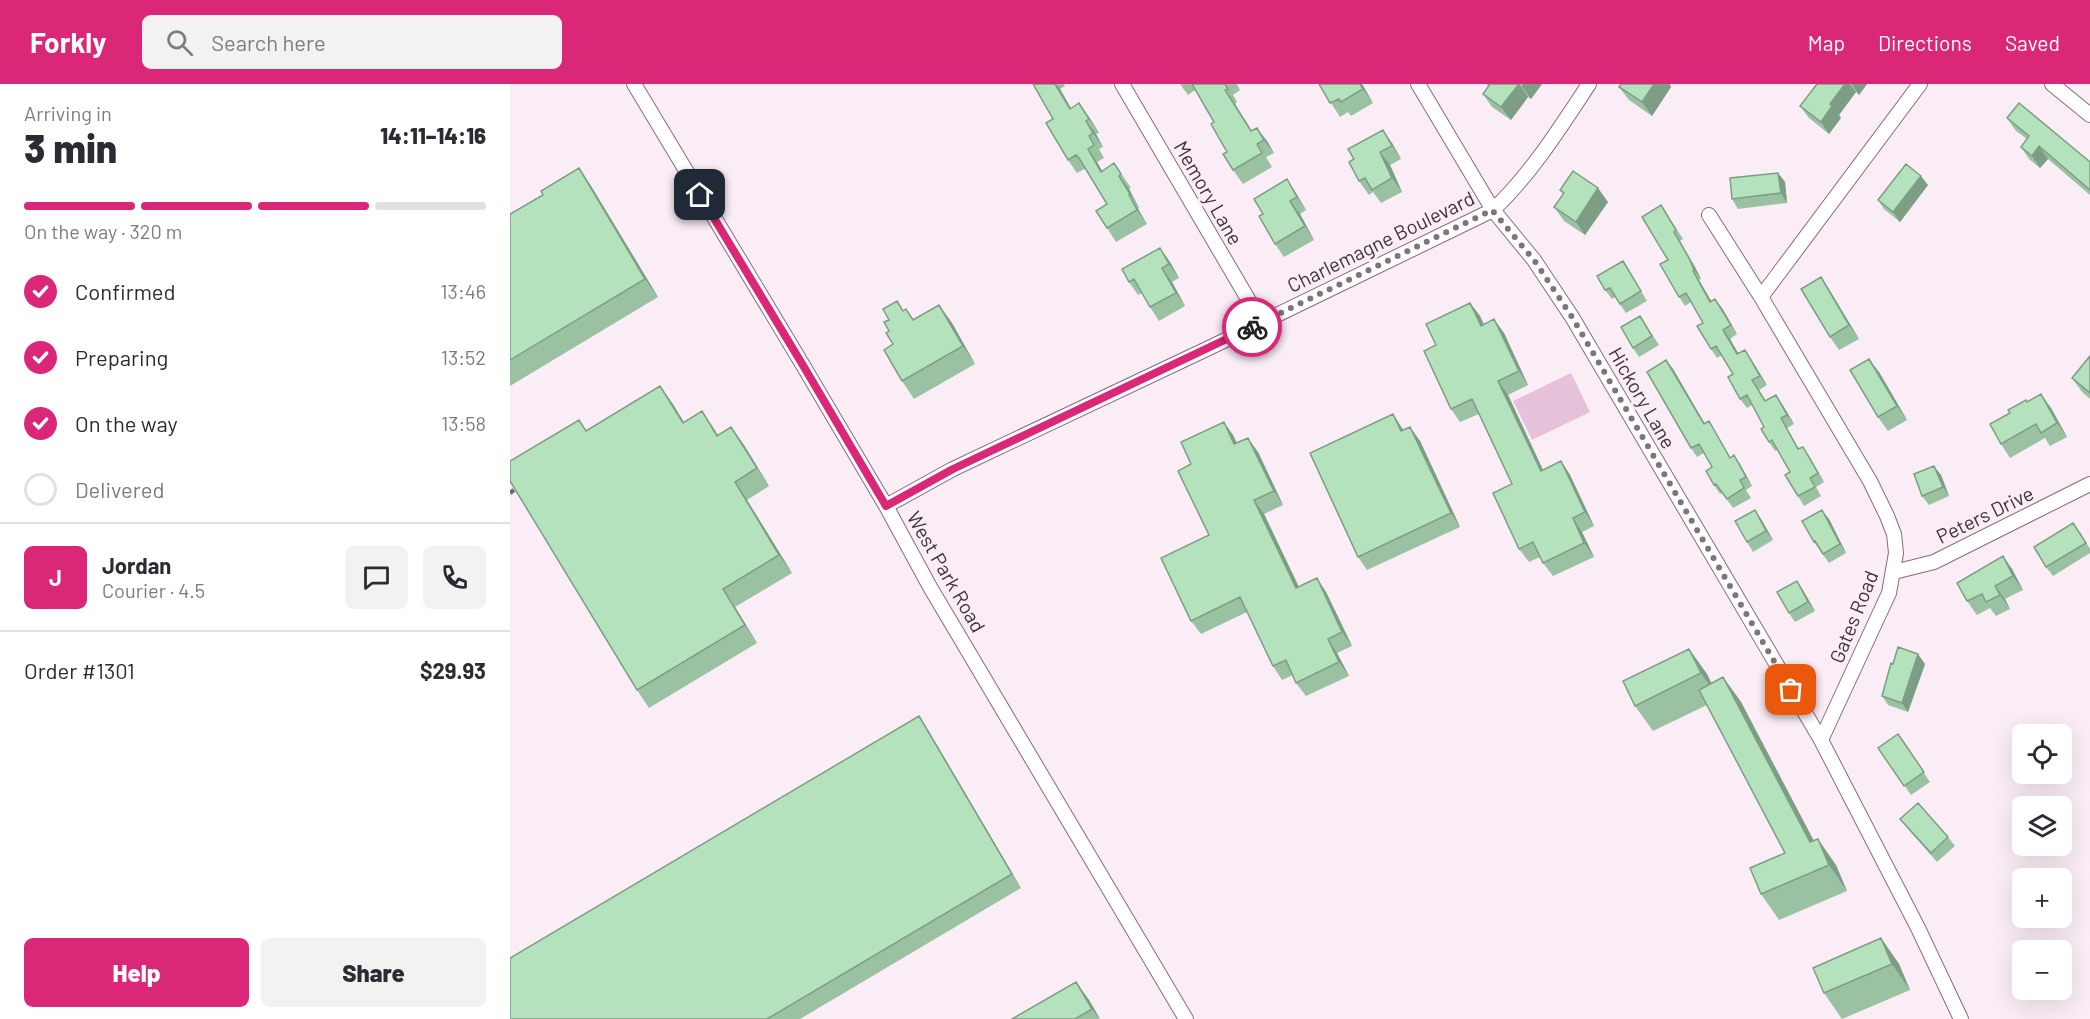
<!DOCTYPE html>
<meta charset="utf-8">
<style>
:root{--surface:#fff;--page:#f2f2f3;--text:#2b2b33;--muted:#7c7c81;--line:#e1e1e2;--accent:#db2777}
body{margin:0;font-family:Barlow,sans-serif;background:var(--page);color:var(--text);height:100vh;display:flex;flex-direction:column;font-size:22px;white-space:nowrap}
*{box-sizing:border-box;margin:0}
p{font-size:20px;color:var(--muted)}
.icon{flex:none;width:33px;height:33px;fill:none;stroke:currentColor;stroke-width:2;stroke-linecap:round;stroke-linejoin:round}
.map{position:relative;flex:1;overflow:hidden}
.drawer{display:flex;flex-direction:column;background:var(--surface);width:510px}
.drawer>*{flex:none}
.buttons{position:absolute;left:1502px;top:640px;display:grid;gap:12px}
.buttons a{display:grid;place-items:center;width:60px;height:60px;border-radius:9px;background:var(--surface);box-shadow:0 6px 24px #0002;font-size:30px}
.pin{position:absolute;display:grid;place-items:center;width:51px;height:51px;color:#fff;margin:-26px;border-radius:12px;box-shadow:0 3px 9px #0006}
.courier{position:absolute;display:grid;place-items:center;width:60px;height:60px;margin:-30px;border:4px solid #db2777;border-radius:50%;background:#fff;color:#222;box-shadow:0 2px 8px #0007}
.head em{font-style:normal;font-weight:800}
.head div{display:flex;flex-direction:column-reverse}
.head{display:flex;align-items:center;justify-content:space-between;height:102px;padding:0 24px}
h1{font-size:39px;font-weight:800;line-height:45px}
.bar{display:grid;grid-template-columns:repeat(4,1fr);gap:9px 6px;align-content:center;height:72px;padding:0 24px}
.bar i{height:8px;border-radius:4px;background:var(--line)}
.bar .selected{background:var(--accent)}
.bar p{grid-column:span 4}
.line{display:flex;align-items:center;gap:15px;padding:0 24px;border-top:2px solid var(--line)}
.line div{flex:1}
.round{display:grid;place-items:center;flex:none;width:63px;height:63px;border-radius:9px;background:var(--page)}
ol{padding:0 24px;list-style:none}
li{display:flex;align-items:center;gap:18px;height:66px}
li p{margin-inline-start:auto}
li .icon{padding:6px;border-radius:50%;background:var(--accent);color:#fff;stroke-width:4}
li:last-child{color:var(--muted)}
li i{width:33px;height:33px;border:3px solid var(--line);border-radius:50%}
.cta{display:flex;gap:12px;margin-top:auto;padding:12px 24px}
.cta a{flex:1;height:69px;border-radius:9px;background:var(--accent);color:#fff;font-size:24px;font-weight:800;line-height:69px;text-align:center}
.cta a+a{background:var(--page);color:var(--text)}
header{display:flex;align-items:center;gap:36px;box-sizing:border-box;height:84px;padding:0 30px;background:var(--accent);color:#fff}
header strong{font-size:28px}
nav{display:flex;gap:33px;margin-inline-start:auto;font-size:21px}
.search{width:420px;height:54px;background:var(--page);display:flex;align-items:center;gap:15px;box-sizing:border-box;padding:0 21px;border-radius:9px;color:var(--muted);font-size:22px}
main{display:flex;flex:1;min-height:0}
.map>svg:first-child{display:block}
.park{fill:#e6c1da}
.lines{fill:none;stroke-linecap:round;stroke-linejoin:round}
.street-casing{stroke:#886a7e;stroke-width:16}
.street{stroke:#fff;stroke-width:14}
.rail{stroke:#74676f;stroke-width:4.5;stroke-dasharray:9 4.5;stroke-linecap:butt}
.wall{fill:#9ac2a2}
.shaded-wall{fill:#7d9e84}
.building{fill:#b3e2bc;stroke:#7d9e84;stroke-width:1.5}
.done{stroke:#81737c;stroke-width:6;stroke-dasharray:0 10.8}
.route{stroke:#db2777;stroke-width:8}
.labels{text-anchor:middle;stroke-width:6;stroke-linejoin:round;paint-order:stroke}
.street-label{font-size:20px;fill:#3f323a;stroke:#fbedf6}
</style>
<header>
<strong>Forkly</strong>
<div class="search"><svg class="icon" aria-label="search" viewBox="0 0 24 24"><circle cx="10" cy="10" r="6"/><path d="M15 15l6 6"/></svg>Search here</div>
<nav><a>Map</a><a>Directions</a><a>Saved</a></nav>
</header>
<main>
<section class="drawer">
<div class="head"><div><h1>3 min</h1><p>Arriving in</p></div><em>14:11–14:16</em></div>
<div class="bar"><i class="selected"></i><i class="selected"></i><i class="selected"></i><i></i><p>On the way · 320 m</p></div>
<ol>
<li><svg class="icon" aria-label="check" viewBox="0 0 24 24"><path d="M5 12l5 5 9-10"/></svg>Confirmed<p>13:46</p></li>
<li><svg class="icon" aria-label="check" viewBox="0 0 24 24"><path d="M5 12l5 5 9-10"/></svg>Preparing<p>13:52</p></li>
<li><svg class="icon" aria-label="check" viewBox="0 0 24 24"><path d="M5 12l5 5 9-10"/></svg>On the way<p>13:58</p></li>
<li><i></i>Delivered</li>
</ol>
<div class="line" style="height:108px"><b class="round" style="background:var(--accent);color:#fff">J</b><div><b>Jordan</b><p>Courier · 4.5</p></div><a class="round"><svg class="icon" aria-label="chat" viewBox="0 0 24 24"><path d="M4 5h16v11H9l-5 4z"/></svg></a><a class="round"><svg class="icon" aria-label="phone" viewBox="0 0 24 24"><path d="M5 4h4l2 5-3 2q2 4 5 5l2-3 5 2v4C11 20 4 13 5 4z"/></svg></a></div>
<div class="line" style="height:78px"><div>Order #1301</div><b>$29.93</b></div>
<div class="cta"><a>Help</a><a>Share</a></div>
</section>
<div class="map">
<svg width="1580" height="935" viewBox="0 0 1580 935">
<rect width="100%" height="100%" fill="#fbedf6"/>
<path class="park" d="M1061 289 1080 328 1022 356 1003 317Z"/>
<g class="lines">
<g class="street-casing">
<path id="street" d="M124 0 294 283 376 422 420 503 676 935
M612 0 752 239
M908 0 983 126 1024 176 1062 233 1311 656
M1410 0 1251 213 1360 397 1377 432 1384 450 1386 469 1379 509 1311 656 1408 844 1451 935
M1542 0 1580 31
M1199 131 1251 213
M376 422 443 385 701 263 983 126C1021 90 1050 44 1079 0
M1384 488 1424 478 1580 400"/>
</g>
<use href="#street" class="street"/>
<path class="rail" d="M0 409 4 406"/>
</g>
<path class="wall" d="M523 0H554L555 2 550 5 561 24 579 33 589 49 586 50 593 63 589 65 594 74 587 78 592 87 604 79 621 104 619 105 629 124 628 125 637 140 606 158 597 144V120L576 84 567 89 558 76 543 35Z
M670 0H727L730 6 723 11 727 18 725 20 742 47 757 57 764 69 756 73 762 83 733 100 723 86 717 68 704 38 685 6 678 11Z
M809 0H852L863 19 841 32 838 28 830 33Z
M976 0H1032L1021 15 1018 13 1001 36 982 23 973 10 978 2Z
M1307 0H1357L1349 11 1346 8 1329 31 1331 34 1319 50 1299 34 1290 22Z
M1160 1 1161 3 1142 32 1119 16 1109 3Z
M1497 34 1580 78V111L1538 75 1530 84 1519 75 1511 63 1517 55 1506 47Z
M873 46 882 59 891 75 880 81 892 108 871 119 863 108 859 111 849 97 844 75Z
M69 84 81 102 148 213 0 302V130L33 111Z
M1268 89 1275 98 1277 119 1228 125 1222 115Z
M777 95 796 126 790 130 804 156 774 173 765 160 753 130Z
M1418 101 1390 138 1374 125 1368 116Z
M1050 106 1098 118 1075 151 1054 137 1044 123 1053 110Z
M1151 121 1173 155 1170 157 1185 183 1191 195 1189 196 1201 217 1212 224 1227 250 1220 255 1228 270 1235 266 1257 301 1249 306 1256 317 1272 320 1284 340 1277 344 1289 365 1299 372 1314 398 1306 403 1311 412 1294 422 1288 412 1280 388 1268 366 1265 367 1259 358 1254 343 1242 321 1237 324 1230 315 1223 290 1212 271 1207 274 1201 265 1193 239 1181 218 1175 222 1169 213 1158 176Z
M650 164 660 178 669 194 662 198 675 222 649 237 640 223 632 209 628 211 619 198Z
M1113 177 1137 217 1116 229 1105 213 1102 215 1095 206Z
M1311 193 1320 207 1349 255 1329 266 1320 253Z
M960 219 970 232 973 241 994 249 1018 301 998 311 1033 386 1051 377 1060 391 1084 442 1072 448 1084 473 1043 492 1033 479 1030 473 1019 478 1009 465 1002 400 969 330 950 338 941 325Z
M429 221 442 239 465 280 404 315 392 297 383 260 393 226 404 235Z
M1130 232 1149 261 1129 273 1123 264Z
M1580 272V315L1572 308 1562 294Z
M1156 276 1163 285 1195 340 1205 347 1220 373 1230 380 1242 402 1236 406 1241 414 1223 424 1212 409 1210 410 1204 401 1202 383 1194 369 1187 373 1181 364Z
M1369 288 1397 336 1378 347 1368 333Z
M150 302 174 338 192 327 208 351 221 343 234 361 259 402 237 416 282 489 225 523 247 559 139 624 127 606 77 347Z
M1517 318 1541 324 1557 353 1540 362 1535 354 1500 374 1491 360 1500 329Z
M900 343 910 357 950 443 857 486 848 473 892 344 894 346Z
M723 351 727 359 748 368 773 421 754 430 789 503 816 508 842 562 827 569 839 592 796 612 786 599 783 591 772 596 763 582 737 528 691 550 681 537 699 451 681 380Z
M1431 391 1439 412 1419 421 1412 412Z
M1245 426 1251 435 1263 456 1243 468 1237 458Z
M1319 435 1336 469 1319 479 1304 458Z
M1570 448 1580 465V469L1543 492 1536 483Z
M1493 472 1502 485 1513 506 1495 515 1500 525 1486 532 1480 524 1467 531 1457 517Z
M1287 497 1305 527 1285 538 1279 529Z
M1179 565 1197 590 1201 599 1213 593 1231 618 1304 757 1326 781 1337 807 1269 836 1251 810 1275 769 1197 621 1143 647 1125 622Z
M1415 580 1398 628 1378 621 1372 612Z
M418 646 511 804 290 935H0Z
M1388 650 1420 698 1401 711 1368 664Z
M1390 735 1438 753 1445 762 1427 778 1397 744Z
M1371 854 1389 880 1400 906 1332 935 1314 909Z
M566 898 579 916 590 935H502Z"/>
<path class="shaded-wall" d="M545 0H546L550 5 569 39 560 25Z
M850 0H852L863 19 853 5Z
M1009 0 1018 13 1001 36 991 23Z
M1013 0H1032L1021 15 1012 2Z
M1144 0H1160L1161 3 1142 32 1132 18Z
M1335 0H1340L1346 8 1329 31 1331 34 1319 50 1311 38 1320 20Z
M1342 0H1357L1349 11Z
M715 6 725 20 750 61 741 47Z
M569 19 579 33 589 49 579 35Z
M576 37 586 50 593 63 583 49Z
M747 44 757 57 764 69 754 56Z
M873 46 882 59 891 75 882 62Z
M1529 62 1538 75 1530 84 1522 72Z
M578 65 587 78 600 101 591 88Z
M870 68 880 81 892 108 882 94Z
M69 84 81 102 148 213 135 195Z
M1268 89 1275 98 1277 119 1271 109Z
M609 92 619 105 629 124 620 110Z
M1411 92 1418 101 1390 138 1383 128Z
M777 95 786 109 796 126 787 113Z
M1088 104 1098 118 1075 151 1066 138Z
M619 111 628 125 637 140 627 126Z
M780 117 790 130 804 156 795 142Z
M1164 148 1185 183 1191 195 1184 186Z
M650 164 660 178 669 194 659 180Z
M652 184 662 198 675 222 666 209Z
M1183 187 1189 196 1207 227 1200 218Z
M1311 193 1320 207 1349 255 1339 241Z
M1205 215 1212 224 1227 250 1221 241Z
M960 219 970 232 981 255 971 242Z
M429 221 442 239 465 280 453 262Z
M984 235 994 249 1018 301 1009 287Z
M1213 246 1220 255 1234 279 1227 270Z
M1235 266 1241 275 1257 301 1250 292Z
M1359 275 1369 288 1397 336 1387 322Z
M1156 276 1163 285 1200 349 1194 340Z
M988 297 998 311 1040 401 1031 387Z
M150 302 163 320 185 357 173 339Z
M1531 310 1541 324 1557 353 1547 339Z
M1266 311 1272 320 1284 340 1277 331Z
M192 327 204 345 219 370 207 352Z
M883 330 892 344 900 361 891 347Z
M714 338 723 351 734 374 724 360Z
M221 343 234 361 259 402 247 384Z
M900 343 910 357 950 443 941 429Z
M738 354 748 368 773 421 764 407Z
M1293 363 1299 372 1314 398 1308 389Z
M1224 371 1230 380 1242 402 1236 393Z
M1051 377 1060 391 1084 442 1075 428Z
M1424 382 1431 391 1439 412 1433 403Z
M225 398 237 416 282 489 269 471Z
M744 416 754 430 796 518 786 504Z
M1245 426 1251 435 1263 456 1256 447Z
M1312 426 1319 435 1336 469 1330 460Z
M1063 434 1072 448 1084 473 1074 459Z
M1493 472 1502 485 1513 506 1503 492Z
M807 494 816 508 842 562 832 548Z
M1287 497 1293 506 1305 527 1298 518Z
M1485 502 1495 515 1500 525 1490 511Z
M213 505 225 523 247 559 235 541Z
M818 555 827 569 839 592 829 578Z
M1179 565 1197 590 1209 615 1191 589Z
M1408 570 1415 580 1398 628 1392 619Z
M1213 593 1231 618 1318 784 1300 758Z
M409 632 418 646 511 804 502 790Z
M1308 755 1326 781 1337 807 1319 781Z
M1371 854 1389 880 1400 906 1382 880Z
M566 898 579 916 590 935 582 925Z"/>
<path class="building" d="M523 0H545L560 25 569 19 579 35 576 37 583 49 579 52 584 61 578 65 591 88 604 79 611 90 609 92 620 110 619 111 627 126 597 144 586 127 597 120 569 74 566 71 558 76 536 39 543 35Z
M682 0H715L718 5 715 6 741 47 747 44 754 56 747 60 752 69 723 86 713 70 717 68 701 40 704 38Z
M809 0H850L853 5 831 18 829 15 820 19Z
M980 0H1009L991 23 973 10Z
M1111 0H1144L1132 18 1109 3Z
M1307 0H1335L1320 20 1322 22 1311 38 1290 22Z
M1509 19 1580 78V106L1529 62 1522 72 1511 63 1519 52 1497 34Z
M873 46 882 62 870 68 882 94 862 106 855 94 849 97 839 78 844 75 838 65Z
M1396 80 1411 92 1383 128 1368 116Z
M69 84 135 195 0 276V130L33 111 31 107Z
M1063 87 1088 104 1066 138 1044 123 1054 109 1050 106Z
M1268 89 1271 109 1222 115 1220 94Z
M777 95 787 113 780 117 795 142 765 160 749 132 753 130 744 115Z
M1151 121 1166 146 1164 148 1179 174 1184 186 1183 187 1200 218 1205 215 1221 241 1213 246 1227 270 1235 266 1250 292 1242 296 1255 317 1266 311 1277 331 1271 334 1288 365 1293 363 1308 389 1300 394 1305 403 1288 412 1275 391 1280 388 1262 356 1259 358 1251 345 1254 343 1237 311 1230 315 1218 293 1223 290 1206 262 1201 265 1187 242 1193 239 1176 209 1169 213 1150 180 1158 176 1132 133Z
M650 164 659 180 652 184 666 209 640 223 624 195 619 198 612 185Z
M1113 177 1131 207 1110 220 1100 204 1095 206 1087 192Z
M1311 193 1339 241 1320 253 1291 205Z
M387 217 393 227 396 225 403 236 429 221 453 262 392 297 374 266 383 260 376 249 379 247 374 238 379 236 373 225Z
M960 219 971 242 984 235 1009 287 988 297 1031 387 1051 377 1075 428 1063 434 1074 459 1033 479 1023 458 1009 465 983 409 1002 400 962 315 941 325 914 267 926 261 916 240Z
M1130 232 1142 252 1123 264 1111 243Z
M1580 272V309L1562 294Z
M1359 275 1387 322 1368 333 1340 286Z
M1156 276 1194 340 1199 337 1220 374 1224 371 1236 393 1230 396 1234 404 1217 415 1206 400 1204 401 1196 387 1202 383 1189 360 1181 364 1137 288Z
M150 302 173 339 192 327 207 352 221 343 247 384 225 398 269 471 213 505 235 541 127 606 0 397V377L69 336 76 347Z
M1531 310 1547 339 1531 349 1526 340 1491 360 1480 340 1500 329 1498 326 1516 316 1517 318Z
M883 330 891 347 900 343 941 429 848 473 800 369Z
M714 338 724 360 738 354 764 407 744 416 786 504 807 494 832 548 818 555 829 578 786 599 776 576 763 582 730 513 681 537 651 474 699 451 668 387 681 380 671 358Z
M1424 382 1433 403 1412 412 1404 390Z
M1245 426 1256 447 1237 458 1225 437Z
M1312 426 1330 460 1313 470 1305 457 1304 458 1292 437Z
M1563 439 1576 459 1536 483 1524 463Z
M1493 472 1503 492 1485 502 1490 511 1476 518 1472 510 1457 517 1447 499Z
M1287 497 1298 518 1279 529 1267 508Z
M1388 563 1408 570 1392 619 1372 612 1381 579 1383 580Z
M1179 565 1191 589 1125 622 1113 597Z
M1213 593 1300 758 1308 755 1319 781 1251 810 1240 784 1275 769 1189 606Z
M409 632 502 790 257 935H0V874Z
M1388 650 1414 688 1394 702 1368 664Z
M1408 719 1438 753 1421 769 1390 735Z
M1371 854 1382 880 1314 909 1303 884Z
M566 898 582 925 565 935H502Z"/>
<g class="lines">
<path class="done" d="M742 243 982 126 1024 176 1062 233 1281 606"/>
<path class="route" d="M190 111 294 283 376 422 443 385 742 243"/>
</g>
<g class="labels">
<g class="street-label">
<text transform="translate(698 109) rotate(60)" y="7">Memory Lane</text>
<text transform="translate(871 158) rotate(-26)" y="7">Charlemagne Boulevard</text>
<text transform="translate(1132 314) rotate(60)" y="7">Hickory Lane</text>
<text transform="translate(1475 431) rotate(-26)" y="7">Peters Drive</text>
<text transform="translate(436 488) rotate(60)" y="7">West Park Road</text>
<text transform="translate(1344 533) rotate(-68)" y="7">Gates Road</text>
</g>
</g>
</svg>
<div class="buttons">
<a><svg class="icon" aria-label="locate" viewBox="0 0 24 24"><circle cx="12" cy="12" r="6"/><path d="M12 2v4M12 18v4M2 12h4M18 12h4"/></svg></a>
<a><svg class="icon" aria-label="layers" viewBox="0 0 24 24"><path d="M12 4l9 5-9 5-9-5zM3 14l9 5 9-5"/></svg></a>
<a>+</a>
<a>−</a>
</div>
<div class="pin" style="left:1281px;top:606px;background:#ea580c"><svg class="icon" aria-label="bag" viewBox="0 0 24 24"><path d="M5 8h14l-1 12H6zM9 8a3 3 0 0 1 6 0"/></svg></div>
<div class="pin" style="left:190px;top:111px;background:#1f2937"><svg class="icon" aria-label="home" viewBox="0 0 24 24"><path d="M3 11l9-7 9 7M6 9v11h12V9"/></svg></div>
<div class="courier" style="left:742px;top:243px"><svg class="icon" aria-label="bike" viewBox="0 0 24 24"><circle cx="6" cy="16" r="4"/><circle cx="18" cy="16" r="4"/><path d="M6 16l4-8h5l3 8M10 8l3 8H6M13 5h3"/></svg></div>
</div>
</main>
